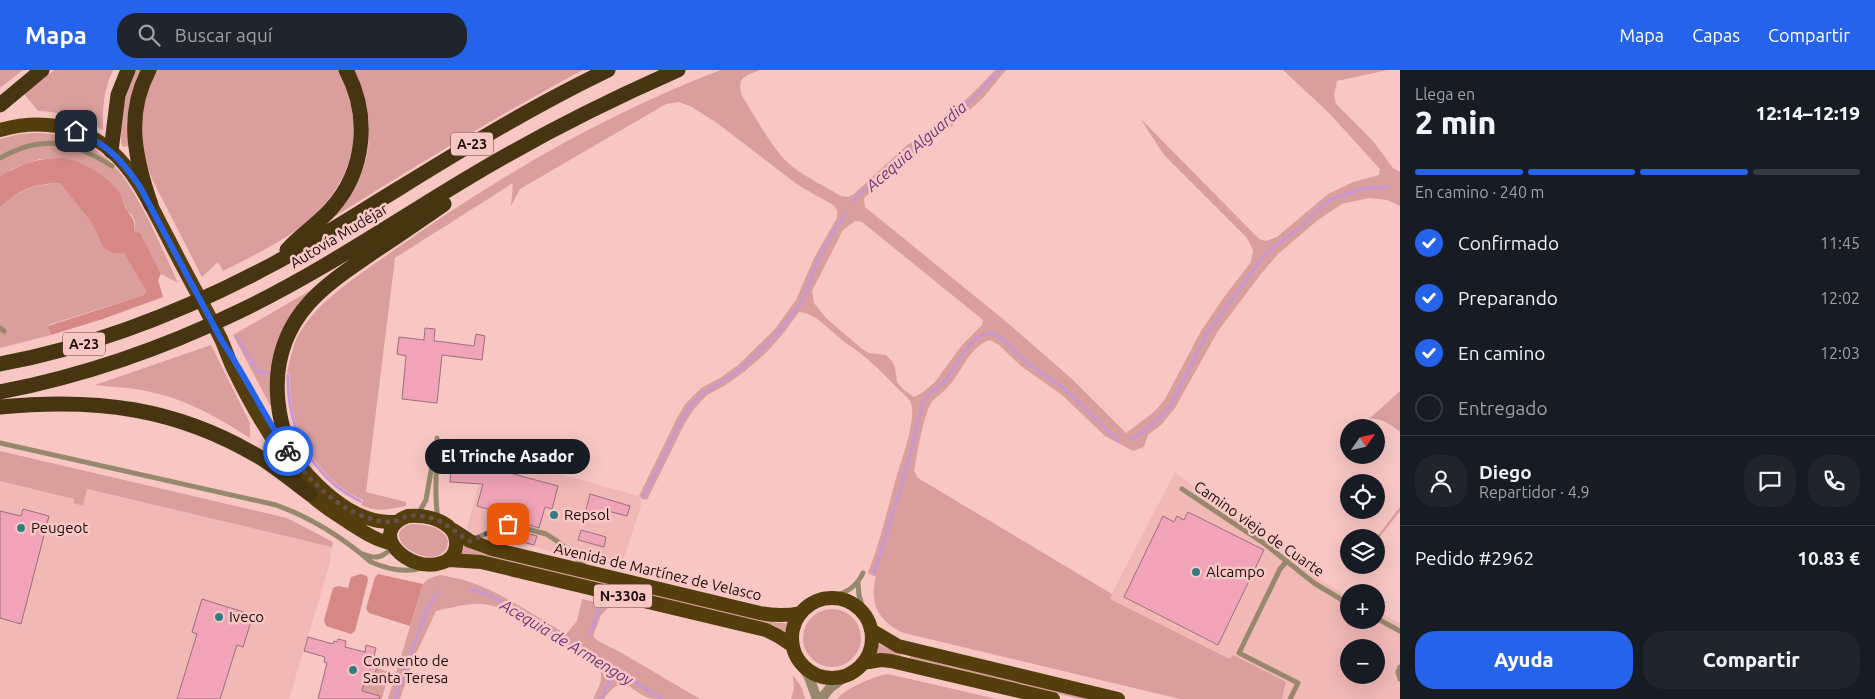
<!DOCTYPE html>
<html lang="es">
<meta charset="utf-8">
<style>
:root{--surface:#171b24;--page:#20242c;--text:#f1f3f6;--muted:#9ea1a6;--line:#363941;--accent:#2563eb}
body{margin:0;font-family:Ubuntu,sans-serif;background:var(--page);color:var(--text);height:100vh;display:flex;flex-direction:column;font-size:19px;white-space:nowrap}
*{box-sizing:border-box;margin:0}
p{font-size:16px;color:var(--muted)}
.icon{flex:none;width:28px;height:28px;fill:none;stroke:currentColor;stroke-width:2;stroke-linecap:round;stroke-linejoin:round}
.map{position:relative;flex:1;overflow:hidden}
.sheet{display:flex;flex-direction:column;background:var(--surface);width:475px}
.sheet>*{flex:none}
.needle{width:32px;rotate:56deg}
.buttons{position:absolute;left:1340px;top:349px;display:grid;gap:10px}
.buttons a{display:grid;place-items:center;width:45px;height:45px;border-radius:50%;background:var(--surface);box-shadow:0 5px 20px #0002;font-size:25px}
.pin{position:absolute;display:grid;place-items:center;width:42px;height:42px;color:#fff;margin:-21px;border-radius:10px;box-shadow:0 2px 8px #0006}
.courier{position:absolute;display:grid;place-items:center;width:50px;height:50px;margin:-25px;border:4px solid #2563eb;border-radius:50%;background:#fff;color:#222;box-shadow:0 1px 6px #0007}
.bubble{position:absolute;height:35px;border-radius:18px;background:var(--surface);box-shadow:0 5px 20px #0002;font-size:16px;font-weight:800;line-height:35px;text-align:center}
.overview em{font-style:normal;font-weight:800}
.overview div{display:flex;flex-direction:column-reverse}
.overview{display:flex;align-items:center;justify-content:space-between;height:85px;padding:0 15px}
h1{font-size:32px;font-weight:800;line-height:38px}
.bar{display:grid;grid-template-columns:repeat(4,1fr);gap:8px 5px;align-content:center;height:60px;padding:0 15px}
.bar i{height:6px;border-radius:4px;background:var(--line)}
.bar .current{background:var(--accent)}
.bar p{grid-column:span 4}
.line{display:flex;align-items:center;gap:12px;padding:0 15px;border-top:1px solid var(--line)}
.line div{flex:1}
.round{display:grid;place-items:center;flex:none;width:52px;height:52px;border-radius:20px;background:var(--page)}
ol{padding:0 15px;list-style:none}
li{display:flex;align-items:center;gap:15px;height:55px}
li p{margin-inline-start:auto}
li .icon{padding:5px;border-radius:50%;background:var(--accent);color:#fff;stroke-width:4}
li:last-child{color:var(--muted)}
li i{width:28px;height:28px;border:2px solid var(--line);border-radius:50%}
.primary-button{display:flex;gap:10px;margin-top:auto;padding:10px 15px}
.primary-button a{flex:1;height:58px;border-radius:20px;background:var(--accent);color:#fff;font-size:20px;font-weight:800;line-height:58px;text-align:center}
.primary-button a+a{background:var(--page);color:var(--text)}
header{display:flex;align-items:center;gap:30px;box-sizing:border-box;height:70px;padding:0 25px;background:var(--accent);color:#fff}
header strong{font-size:24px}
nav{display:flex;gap:28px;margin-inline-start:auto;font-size:18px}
.search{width:350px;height:45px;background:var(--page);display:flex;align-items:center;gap:12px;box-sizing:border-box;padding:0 18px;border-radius:20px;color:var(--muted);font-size:19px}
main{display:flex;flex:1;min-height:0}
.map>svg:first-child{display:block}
.built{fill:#f1b8b6;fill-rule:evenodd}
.green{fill:#da9f9c;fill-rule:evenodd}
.forest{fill:#d58886}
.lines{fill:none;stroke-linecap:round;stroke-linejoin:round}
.stream{stroke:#c998d0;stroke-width:3}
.building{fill:#f1a4b8;stroke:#9a6f7a}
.service{stroke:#97886d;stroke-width:5}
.minor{stroke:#97886d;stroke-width:10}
.trunk{stroke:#553e0e;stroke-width:14}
.motorway{stroke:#473511;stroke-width:15}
.done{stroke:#694e4c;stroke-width:5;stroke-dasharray:0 9}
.route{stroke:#2563eb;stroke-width:6}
.poi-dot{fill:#327b80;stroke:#f8c7c4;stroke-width:2}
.labels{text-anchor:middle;stroke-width:5;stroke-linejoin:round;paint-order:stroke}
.shield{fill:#f8c7c4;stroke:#5e4543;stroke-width:1}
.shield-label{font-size:14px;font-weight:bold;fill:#1c0d0c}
.street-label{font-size:15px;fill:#1c0d0c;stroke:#f8c7c4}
.poi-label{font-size:15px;fill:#1c0d0c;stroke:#f8c7c4;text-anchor:start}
.water-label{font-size:16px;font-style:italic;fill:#6f3579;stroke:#f8c7c4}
</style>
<header>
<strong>Mapa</strong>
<div class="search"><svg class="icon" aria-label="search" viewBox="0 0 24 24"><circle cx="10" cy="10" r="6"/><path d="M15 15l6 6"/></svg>Buscar aquí</div>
<nav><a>Mapa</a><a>Capas</a><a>Compartir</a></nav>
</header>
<main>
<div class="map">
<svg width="1400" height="629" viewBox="0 0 1400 629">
<rect width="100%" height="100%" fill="#f8c7c4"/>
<path class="built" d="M484 383 639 426 642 432 621 497 499 469 492 472 468 461 467 457 479 414Z
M1175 402 1204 425 1319 509 1349 527V550H1376V541L1400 553V629H1282L1286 617 1232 586 1231 589 1109 529ZM1349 578H1376V605H1349Z
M0 411 75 429 82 435 86 419 332 477 330 493 289 629H0Z"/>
<path class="green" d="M0 0H23L0 18Z
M54 0H113C104 19 102 39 103 60 82 48 63 42 38 41L24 24Z
M133 0H142C132 30 126 44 129 76L123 77 121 72 119 41Z
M155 0H339C372 68 348 127 286 167 266 180 244 190 223 201L218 192 202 207 153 111C145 91 134 63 140 41 144 27 150 14 155 0Z
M354 0H583C498 45 416 96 334 147 341 136 349 126 356 115 376 79 371 35 354 0Z
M721 0H760C745 6 736 7 742 26 755 46 769 73 785 90 800 105 823 115 841 126L848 127 854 124 907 75 933 60 975 21 995 0H1006L983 28 951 57 913 85 873 118 864 129 865 137 1003 249 1072 309 1126 363 1154 342 1165 329 1201 261 1224 227 1251 192 1253 180 1247 168 1164 85 1140 48 1259 169 1266 171 1277 167 1328 124 1353 112 1379 105 1380 99 1329 43 1283 0H1388L1337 11 1334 25 1336 34 1373 71 1393 98 1400 102V136L1387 130 1369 128 1342 134 1318 150 1278 184 1261 204 1218 261 1175 338 1161 355 1148 365 1144 377 1133 381 1105 366 1062 325 1021 296 999 275 990 270C968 277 962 303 947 318 941 325 932 328 929 337 921 357 918 380 914 401L918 408 1112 524 1110 529 1230 589 1233 585 1286 612 1282 629H1180L904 563C880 553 868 533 876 507L868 503C879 474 886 446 894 416 898 398 919 347 910 331 907 326 901 322 897 318 881 301 865 285 846 273 830 262 819 244 799 242L782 265 765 284 744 302 724 316 707 325 694 339 685 353 647 430 639 426 677 348 686 333 701 318 720 308 738 295 775 259 796 230 814 188 837 148V140L833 135 798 115 717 53 692 37 679 32 666 34 520 119 511 136 513 113 395 188 366 422 406 432V436C387 439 380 443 361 435L363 430C313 407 288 357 290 304L287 302C291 286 294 269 304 256 325 226 358 206 387 185 491 111 602 45 721 0ZM855 151 862 152 983 250 982 255 962 275 935 312 922 323 914 327 903 319 897 312 895 297 892 291 886 285 869 283 862 279 826 248 814 233 812 221 843 160Z
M34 63C60 63 85 70 105 87 135 111 161 177 178 213L161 204 152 187 134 162 135 152 132 145 127 140 118 121 108 111 78 92 66 88 40 89 14 98 0 107V69L20 64Z
M60 113 91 152 103 177 112 183 124 182 146 221 144 225 48 255 51 265 0 278V138C18 119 34 115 60 113Z
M313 219 297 239 274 334 270 335 233 265Z
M211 275 250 353V368C216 346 182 327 141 320 126 317 111 317 95 315Z
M1400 321V362C1391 355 1381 347 1369 349Z
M0 381 287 448 333 472 332 477 87 419 83 436 74 433V429L0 411Z
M1400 437V441L1376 472V468Z
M410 454C424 454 443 456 448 471 446 508 372 470 410 454Z
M462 475 481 483 764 550 776 553H787L785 562 773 555 480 485H459Z
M440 505C449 507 458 508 467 511 502 522 534 546 566 564L577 551 582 529 610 536 601 545 593 566 598 571 620 582 700 629C685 629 668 629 653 629 631 625 625 598 604 629H593C597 620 604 610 600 600 580 584 507 534 482 534 468 533 451 538 436 541L414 588 400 629H388L423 514 428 509Z
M803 568a29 29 0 1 1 58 0a29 29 0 1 1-58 0Z
M878 574 901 584V586L888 584H875Z
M910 586 1091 629H1080L910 588Z
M377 598 389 602 382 629H364L362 621 367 603 375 605Z
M888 604 997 629H837C846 618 874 606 888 604Z
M793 605 802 618 805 629H791L794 619Z"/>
<path class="forest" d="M66 88C85 93 107 106 119 122 123 128 123 135 127 140 133 150 135 149 134 162L140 163 161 204 158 210 163 227 103 249 51 265 48 256 144 225 146 221 124 183H112L103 177 91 152 60 113C34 114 18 119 0 138V107L2 105C23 93 41 87 66 88Z
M361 504 367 506 368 510 355 561 351 564 326 556 324 550 333 518 338 516 348 518 351 507Z
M378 504 423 514 410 556 369 543 366 539 375 507Z"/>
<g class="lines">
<path class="stream" d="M853 131 900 87 948 52 978 24 999 0
M237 267 257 300 260 302 269 303
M288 305C287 358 311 407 360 431
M1130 369 1139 365 1159 349 1171 335 1204 268 1263 187 1276 175 1296 161 1323 135 1335 128 1366 118 1389 117
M643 428 681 351 690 336 704 322 722 312 741 299 779 262 801 233 818 190 834 161 847 142
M874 504 909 390 923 332C928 323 936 320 943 313 958 297 967 265 992 263L1004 270 1025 291 1066 320 1119 371
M470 520 485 523 527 546 662 629
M590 564 600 537
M395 629 426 541 438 521
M600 629 616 601"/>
</g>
<path class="building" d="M425 258 435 259 434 271 444 272 474 276 476 264 485 266 482 290 442 285 437 333 402 329 406 286 397 284 399 267 424 270Z
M452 378 481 380 480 395 558 416 552 439 545 437 539 458 512 450 513 446 477 436 483 414 450 412Z
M590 424 630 436 627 446 608 441 607 445 586 440Z
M23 439 49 446 21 554 0 548V441L21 446Z
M1188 442 1264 480 1218 575 1124 527 1163 446 1174 452 1177 446 1184 450Z
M509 459 537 466 534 475 507 468Z
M581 460 606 467 604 477 578 470Z
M202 529 253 545 243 577 237 575 220 629H177L197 564 192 562Z
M308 567 333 574 334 571 337 572 338 569 346 571 345 577 365 582 366 575 376 578 374 586 379 587 375 605 367 603 362 621 380 626 379 629H318L327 593 324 592 325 587 304 581Z"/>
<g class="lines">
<path class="service" d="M0 88C43 64 72 71 112 96
M0 258 4 261
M437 368C438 394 433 422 438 448
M0 373 276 435C312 448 342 467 371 492 387 499 405 503 422 498
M1182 419 1265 474 1314 513 1349 534
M418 444 426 430 435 378
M474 469 508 454 546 464 560 473 586 497
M363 484C377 490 383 487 393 477
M1286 492 1280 499 1239 583 1298 613 1290 629
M858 513 859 525 865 546
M832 528C847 521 855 519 863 503
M1376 548 1400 561
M1400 597 1398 602 1400 609"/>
<path class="minor" d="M799 591 809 607 817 629
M821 629 830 618 847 605"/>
<path class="trunk" d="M0 60C38 49 80 54 110 80 137 103 152 138 168 168 185 202 204 235 221 269 225 278 228 287 232 296 251 336 274 375 302 409 305 414 307 420 311 425 321 435 336 444 348 452 361 460 376 471 391 473
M301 397C319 418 346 443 374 450 381 452 389 452 397 452
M408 446C420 445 435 447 445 454 461 464 460 488 441 493 409 504 365 462 408 446Z
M453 460 470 471 492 479 760 543C775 546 786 546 801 543
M449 490 481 492 766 560 778 566 793 576
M792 568a40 40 0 1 1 80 0a40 40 0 1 1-80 0Z
M871 560 898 576 1118 629
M863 593 881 590 891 591 1053 629"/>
<path class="motorway" d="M149 0C125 45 135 89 151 135
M0 35 42 0
M111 81 118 25 128 0
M287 180C300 165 318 154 331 139 366 100 370 45 346 0
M0 294C96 276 189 239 275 193 317 170 357 144 398 119 466 77 535 35 608 0
M0 322C83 306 164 278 240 241 319 203 391 154 466 109 534 68 605 32 678 0
M0 337C96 328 176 337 261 388 278 399 294 412 310 424
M292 386C271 333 269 278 309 233 328 212 352 197 375 181 398 166 421 150 444 134"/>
</g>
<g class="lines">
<path class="done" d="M288 381C311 414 348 450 390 452 398 452 400 448 408 446 415 445 423 446 431 448 446 452 457 464 470 471L508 454"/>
<path class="route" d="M76 61C107 74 122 90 140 117L222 271C246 307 264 346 288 381"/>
</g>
<g class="poi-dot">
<circle cx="554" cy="445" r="5"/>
<circle cx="21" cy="458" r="5"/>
<circle cx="1196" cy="502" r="5"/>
<circle cx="219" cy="547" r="5"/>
<circle cx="353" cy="600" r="5"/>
</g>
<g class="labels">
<g class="shield">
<rect x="451" y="62.5" width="42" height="23" rx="4"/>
<rect x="63" y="262.5" width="42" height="23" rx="4"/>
<rect x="594" y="514.5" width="58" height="23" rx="4"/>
</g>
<g class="shield-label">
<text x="472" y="79">A-23</text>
<text x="84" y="279">A-23</text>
<text x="623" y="531">N-330a</text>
</g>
<g class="street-label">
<text transform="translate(339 166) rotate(-31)" y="5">Autovía Mudéjar</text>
<text transform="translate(1259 459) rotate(35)" y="5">Camino viejo de Cuarte</text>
<text transform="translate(658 502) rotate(13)" y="5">Avenida de Martínez de Velasco</text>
</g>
<g class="poi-label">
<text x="564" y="450">Repsol</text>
<text x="31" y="463">Peugeot</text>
<text x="1206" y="507">Alcampo</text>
<text x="229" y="552">Iveco</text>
<text x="363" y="596">Convento de<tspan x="363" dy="17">Santa Teresa</tspan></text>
</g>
<g class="water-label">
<text transform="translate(916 76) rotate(-41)" y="6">Acequia Alguardia</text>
<text transform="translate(567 572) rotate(31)" y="6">Acequia de Armengoy</text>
</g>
</g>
</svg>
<div class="buttons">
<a><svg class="needle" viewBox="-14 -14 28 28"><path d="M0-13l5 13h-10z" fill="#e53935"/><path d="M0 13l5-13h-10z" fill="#9ea1a6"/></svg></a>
<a><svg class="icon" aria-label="locate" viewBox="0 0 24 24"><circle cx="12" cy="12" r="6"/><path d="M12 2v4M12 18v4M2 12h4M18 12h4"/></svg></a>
<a><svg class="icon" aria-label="layers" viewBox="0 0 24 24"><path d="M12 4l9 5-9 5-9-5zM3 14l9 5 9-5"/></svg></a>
<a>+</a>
<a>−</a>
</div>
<div class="pin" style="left:508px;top:454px;background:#ea580c"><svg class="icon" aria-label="bag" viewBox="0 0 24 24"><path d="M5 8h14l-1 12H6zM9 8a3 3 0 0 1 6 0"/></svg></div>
<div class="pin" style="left:76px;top:61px;background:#1f2937"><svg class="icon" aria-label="home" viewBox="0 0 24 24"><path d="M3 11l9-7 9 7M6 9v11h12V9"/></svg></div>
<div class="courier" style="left:288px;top:381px"><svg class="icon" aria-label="bike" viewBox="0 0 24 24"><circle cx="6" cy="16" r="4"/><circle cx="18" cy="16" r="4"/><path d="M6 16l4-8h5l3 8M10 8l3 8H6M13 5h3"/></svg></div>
<div class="bubble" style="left:425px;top:369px;width:165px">El Trinche Asador</div>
</div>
<section class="sheet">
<div class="overview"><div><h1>2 min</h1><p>Llega en</p></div><em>12:14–12:19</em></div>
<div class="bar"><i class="current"></i><i class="current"></i><i class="current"></i><i></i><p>En camino · 240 m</p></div>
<ol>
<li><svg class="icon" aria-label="check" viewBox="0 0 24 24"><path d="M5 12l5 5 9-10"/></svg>Confirmado<p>11:45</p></li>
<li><svg class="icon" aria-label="check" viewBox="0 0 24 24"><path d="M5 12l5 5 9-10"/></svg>Preparando<p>12:02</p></li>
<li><svg class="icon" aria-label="check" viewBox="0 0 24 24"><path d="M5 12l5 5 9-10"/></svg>En camino<p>12:03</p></li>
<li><i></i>Entregado</li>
</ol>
<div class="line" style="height:90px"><a class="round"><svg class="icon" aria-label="person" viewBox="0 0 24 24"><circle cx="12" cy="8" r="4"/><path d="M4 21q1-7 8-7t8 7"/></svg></a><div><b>Diego</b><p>Repartidor · 4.9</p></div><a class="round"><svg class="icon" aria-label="chat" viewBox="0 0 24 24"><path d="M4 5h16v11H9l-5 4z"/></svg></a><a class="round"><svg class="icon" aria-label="phone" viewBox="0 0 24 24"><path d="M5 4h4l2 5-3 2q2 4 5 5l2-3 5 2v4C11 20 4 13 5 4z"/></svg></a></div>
<div class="line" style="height:65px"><div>Pedido #2962</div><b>10.83 €</b></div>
<div class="primary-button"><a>Ayuda</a><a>Compartir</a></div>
</section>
</main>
